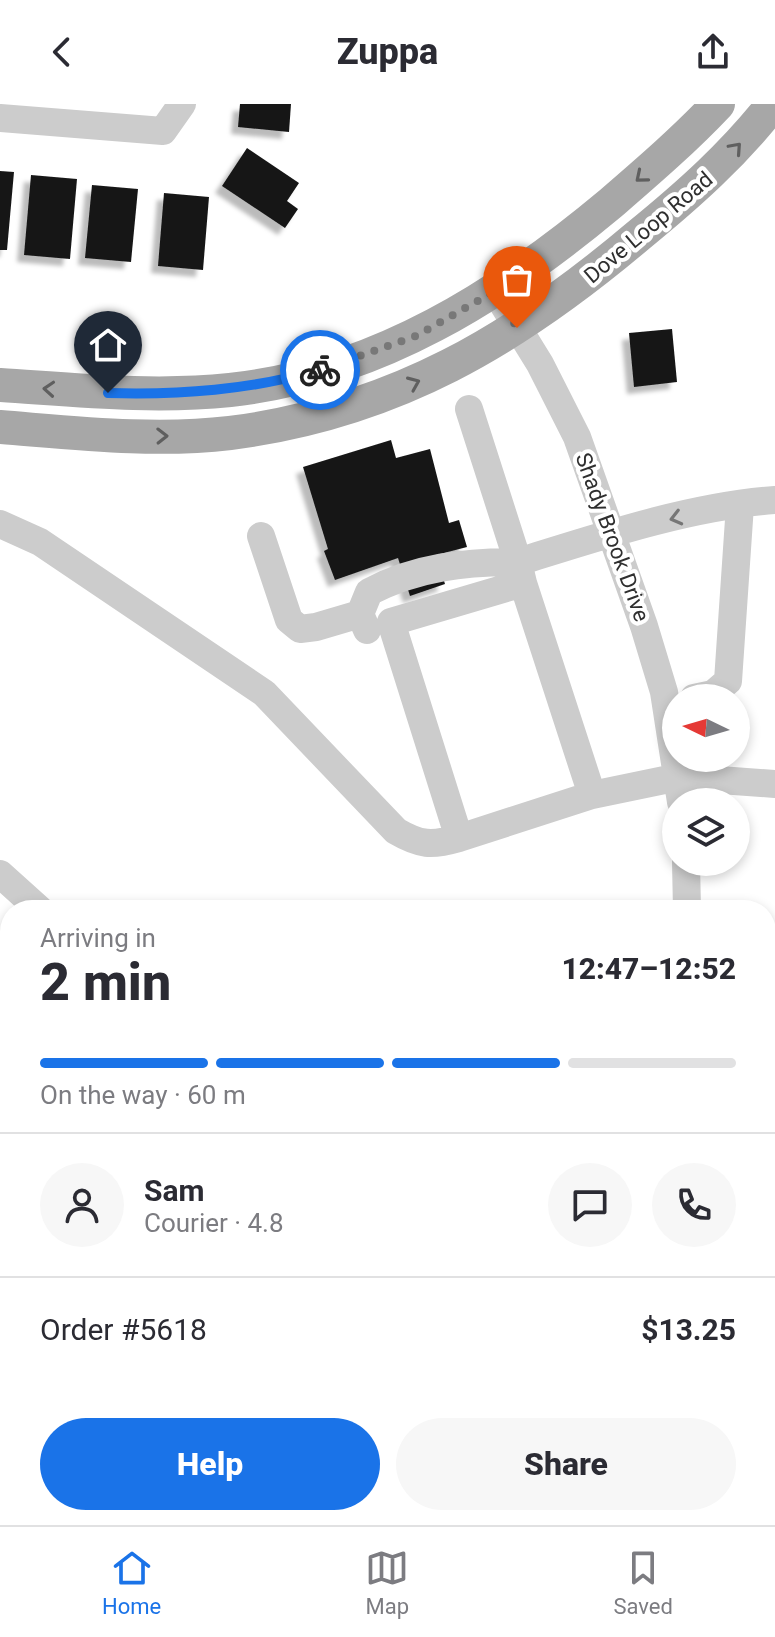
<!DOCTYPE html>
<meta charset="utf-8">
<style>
:root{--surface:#fff;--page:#f7f7f7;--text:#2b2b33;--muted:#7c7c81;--line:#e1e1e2;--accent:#1a73e8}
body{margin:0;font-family:Roboto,sans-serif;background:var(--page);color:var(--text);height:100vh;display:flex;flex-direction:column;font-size:30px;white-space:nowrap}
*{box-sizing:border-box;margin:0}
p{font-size:26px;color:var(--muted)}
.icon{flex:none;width:44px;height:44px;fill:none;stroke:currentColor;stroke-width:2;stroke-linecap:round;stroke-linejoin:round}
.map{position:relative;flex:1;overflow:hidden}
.drawer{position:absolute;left:0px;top:796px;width:776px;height:626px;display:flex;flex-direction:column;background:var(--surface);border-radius:32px 32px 0 0;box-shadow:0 4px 12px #0003}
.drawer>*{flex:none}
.needle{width:52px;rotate:275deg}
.buttons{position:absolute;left:662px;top:580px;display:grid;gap:16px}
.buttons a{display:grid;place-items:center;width:88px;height:88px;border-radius:50%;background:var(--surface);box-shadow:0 4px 12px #0003;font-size:40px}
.pin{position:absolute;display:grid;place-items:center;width:68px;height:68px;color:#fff;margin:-82px -34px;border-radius:50% 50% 50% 0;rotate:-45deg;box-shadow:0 0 8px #0007}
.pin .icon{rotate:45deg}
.courier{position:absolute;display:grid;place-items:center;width:80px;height:80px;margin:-40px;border:6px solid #1a73e8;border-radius:50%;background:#fff;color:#222;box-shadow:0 2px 10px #0007}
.headline em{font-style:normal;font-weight:800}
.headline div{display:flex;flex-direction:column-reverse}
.headline{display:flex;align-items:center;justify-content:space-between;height:136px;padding:0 40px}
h1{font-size:52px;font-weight:800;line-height:60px}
.bar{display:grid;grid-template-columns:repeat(4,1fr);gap:12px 8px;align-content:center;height:96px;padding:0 40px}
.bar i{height:10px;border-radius:6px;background:var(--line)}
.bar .active{background:var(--accent)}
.bar p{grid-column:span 4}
.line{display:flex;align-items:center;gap:20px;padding:0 40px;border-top:2px solid var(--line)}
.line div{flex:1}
.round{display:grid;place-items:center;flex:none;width:84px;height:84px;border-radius:42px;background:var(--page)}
.cta{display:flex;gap:16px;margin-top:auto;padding:16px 40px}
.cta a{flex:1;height:92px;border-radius:48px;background:var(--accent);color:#fff;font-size:32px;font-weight:800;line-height:92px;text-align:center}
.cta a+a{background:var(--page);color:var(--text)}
header{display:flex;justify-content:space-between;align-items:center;height:104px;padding:0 40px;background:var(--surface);font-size:36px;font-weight:800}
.dock{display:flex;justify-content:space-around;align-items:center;height:112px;border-top:2px solid var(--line);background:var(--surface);font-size:22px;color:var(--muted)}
.dock a{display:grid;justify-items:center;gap:4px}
.dock .active{color:var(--accent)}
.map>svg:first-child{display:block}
.green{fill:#e4eddc}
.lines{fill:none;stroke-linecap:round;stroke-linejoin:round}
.river{stroke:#c7dbee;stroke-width:44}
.building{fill:#161616;filter:url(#shadow)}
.minor{stroke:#ccc;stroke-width:28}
.major{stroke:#a7a7a7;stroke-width:34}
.oneway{stroke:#5f5f5f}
.oneway2{stroke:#767676}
.done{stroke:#787878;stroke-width:8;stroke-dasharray:0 14.4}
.route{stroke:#1a73e8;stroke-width:10}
.labels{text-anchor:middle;stroke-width:8;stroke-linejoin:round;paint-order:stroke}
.street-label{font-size:22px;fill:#2f2f2f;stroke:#fff}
</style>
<header><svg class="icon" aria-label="back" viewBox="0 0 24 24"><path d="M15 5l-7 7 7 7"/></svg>Zuppa<svg class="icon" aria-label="share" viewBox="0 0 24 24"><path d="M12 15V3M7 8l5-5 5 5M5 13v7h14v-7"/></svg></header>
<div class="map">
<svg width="775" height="1421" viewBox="0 0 775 1421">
<defs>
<filter id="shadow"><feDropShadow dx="-7" dy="7" stdDeviation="2" flood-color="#0004"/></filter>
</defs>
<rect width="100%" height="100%" fill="#fff"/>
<path class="green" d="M0 1052 10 1061V1412H321L349 1421H0Z"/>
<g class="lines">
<path class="river" d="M0 1290 10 1304
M85 1412 88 1417 106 1421"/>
</g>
<path class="building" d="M240 0H291L289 28 238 23Z
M247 44 299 79 287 97 298 105 285 124 222 82Z
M0 67 14 68 7 146H0Z
M31 71 77 75 70 155 24 151Z
M92 81 138 85 131 158 85 154Z
M164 89 209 93 203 166 158 162Z
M672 225 677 278 634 283 629 229Z
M391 336 396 354 430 345 449 419 459 416 467 443 436 451 445 480 410 492 398 454 335 476 324 447 328 445 303 363Z
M766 942H775V958L766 957Z
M766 991 775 992V1010H766Z
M766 1041 775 1042V1059H766Z
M766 1104 775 1105V1123L766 1122Z
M766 1148 775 1149V1170H766Z
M766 1199H775V1222H766Z"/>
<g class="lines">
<path class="minor" d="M0 14 163 27 182 0
M495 187 540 260 577 333 644 522 664 588 681 698
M775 396C691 402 598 433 518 458L523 479 391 518 459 734 592 691 679 673 775 680
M0 420 40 438 264 589 396 727C420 741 431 742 459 734
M261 432 289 516 300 525 316 523 360 510 367 526
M523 479 592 691
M360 510 369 488C416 463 465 458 518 458L469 305
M694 594 713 590 728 577 740 401
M686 758 687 806
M0 770 40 806
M766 870H775
M634 1421 635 1412"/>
<path class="major" d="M0 281C77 286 153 294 230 286 377 270 501 191 611 99 648 67 684 36 718 0
M0 323C76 329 154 338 230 329 394 308 515 236 639 131 688 91 734 50 773 0"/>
</g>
<defs><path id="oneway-chevron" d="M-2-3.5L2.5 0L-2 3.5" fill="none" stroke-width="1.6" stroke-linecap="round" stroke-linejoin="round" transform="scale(2)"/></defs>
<g class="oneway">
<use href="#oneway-chevron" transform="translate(736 44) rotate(-48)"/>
<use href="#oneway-chevron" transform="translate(641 73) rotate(140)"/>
<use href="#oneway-chevron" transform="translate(414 279) rotate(-23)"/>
<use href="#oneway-chevron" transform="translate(49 285) rotate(-176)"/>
<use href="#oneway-chevron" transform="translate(162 332) rotate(-1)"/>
</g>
<use class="oneway2" href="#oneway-chevron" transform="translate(676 414) rotate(166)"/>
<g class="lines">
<path class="done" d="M320 266 416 232 495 187 517 224"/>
<path class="route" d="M108 289C181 291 249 286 320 266"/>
</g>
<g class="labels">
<g class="street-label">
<text transform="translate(648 123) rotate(-40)" y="8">Dove Loop Road</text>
<text transform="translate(613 433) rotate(70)" y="8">Shady Brook Drive</text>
</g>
</g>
</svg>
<div class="buttons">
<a><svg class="needle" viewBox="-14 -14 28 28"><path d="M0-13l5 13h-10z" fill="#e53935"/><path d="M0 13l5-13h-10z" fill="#7c7c81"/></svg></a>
<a><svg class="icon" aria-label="layers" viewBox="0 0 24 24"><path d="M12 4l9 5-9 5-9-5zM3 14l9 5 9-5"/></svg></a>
</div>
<div class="pin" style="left:517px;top:224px;background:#ea580c"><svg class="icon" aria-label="bag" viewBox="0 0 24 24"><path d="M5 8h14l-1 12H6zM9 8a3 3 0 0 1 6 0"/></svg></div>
<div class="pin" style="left:108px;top:289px;background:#1f2937"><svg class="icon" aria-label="home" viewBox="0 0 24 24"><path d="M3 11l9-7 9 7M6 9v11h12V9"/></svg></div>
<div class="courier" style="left:320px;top:266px"><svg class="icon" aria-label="bike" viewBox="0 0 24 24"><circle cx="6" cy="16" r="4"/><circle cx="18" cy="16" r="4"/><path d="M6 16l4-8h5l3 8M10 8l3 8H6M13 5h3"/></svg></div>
<section class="drawer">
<div class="headline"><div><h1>2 min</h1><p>Arriving in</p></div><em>12:47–12:52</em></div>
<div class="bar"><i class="active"></i><i class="active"></i><i class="active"></i><i></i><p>On the way · 60 m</p></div>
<div class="line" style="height:144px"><a class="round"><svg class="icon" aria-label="person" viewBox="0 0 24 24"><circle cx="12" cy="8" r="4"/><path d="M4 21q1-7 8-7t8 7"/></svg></a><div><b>Sam</b><p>Courier · 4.8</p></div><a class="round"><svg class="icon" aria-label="chat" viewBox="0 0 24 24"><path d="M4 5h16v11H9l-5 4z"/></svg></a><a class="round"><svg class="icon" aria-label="phone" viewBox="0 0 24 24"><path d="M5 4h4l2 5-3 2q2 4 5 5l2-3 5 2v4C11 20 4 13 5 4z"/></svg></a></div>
<div class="line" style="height:104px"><div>Order #5618</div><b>$13.25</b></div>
<div class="cta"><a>Help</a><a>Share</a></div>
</section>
</div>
<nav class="dock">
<a class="active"><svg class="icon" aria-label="home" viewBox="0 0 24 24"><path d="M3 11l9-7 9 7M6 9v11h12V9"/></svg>Home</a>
<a><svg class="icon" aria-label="map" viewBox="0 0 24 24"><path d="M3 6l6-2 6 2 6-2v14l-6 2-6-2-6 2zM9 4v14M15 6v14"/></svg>Map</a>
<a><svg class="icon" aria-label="saved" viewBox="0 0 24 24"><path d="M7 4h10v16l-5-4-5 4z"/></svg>Saved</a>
</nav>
